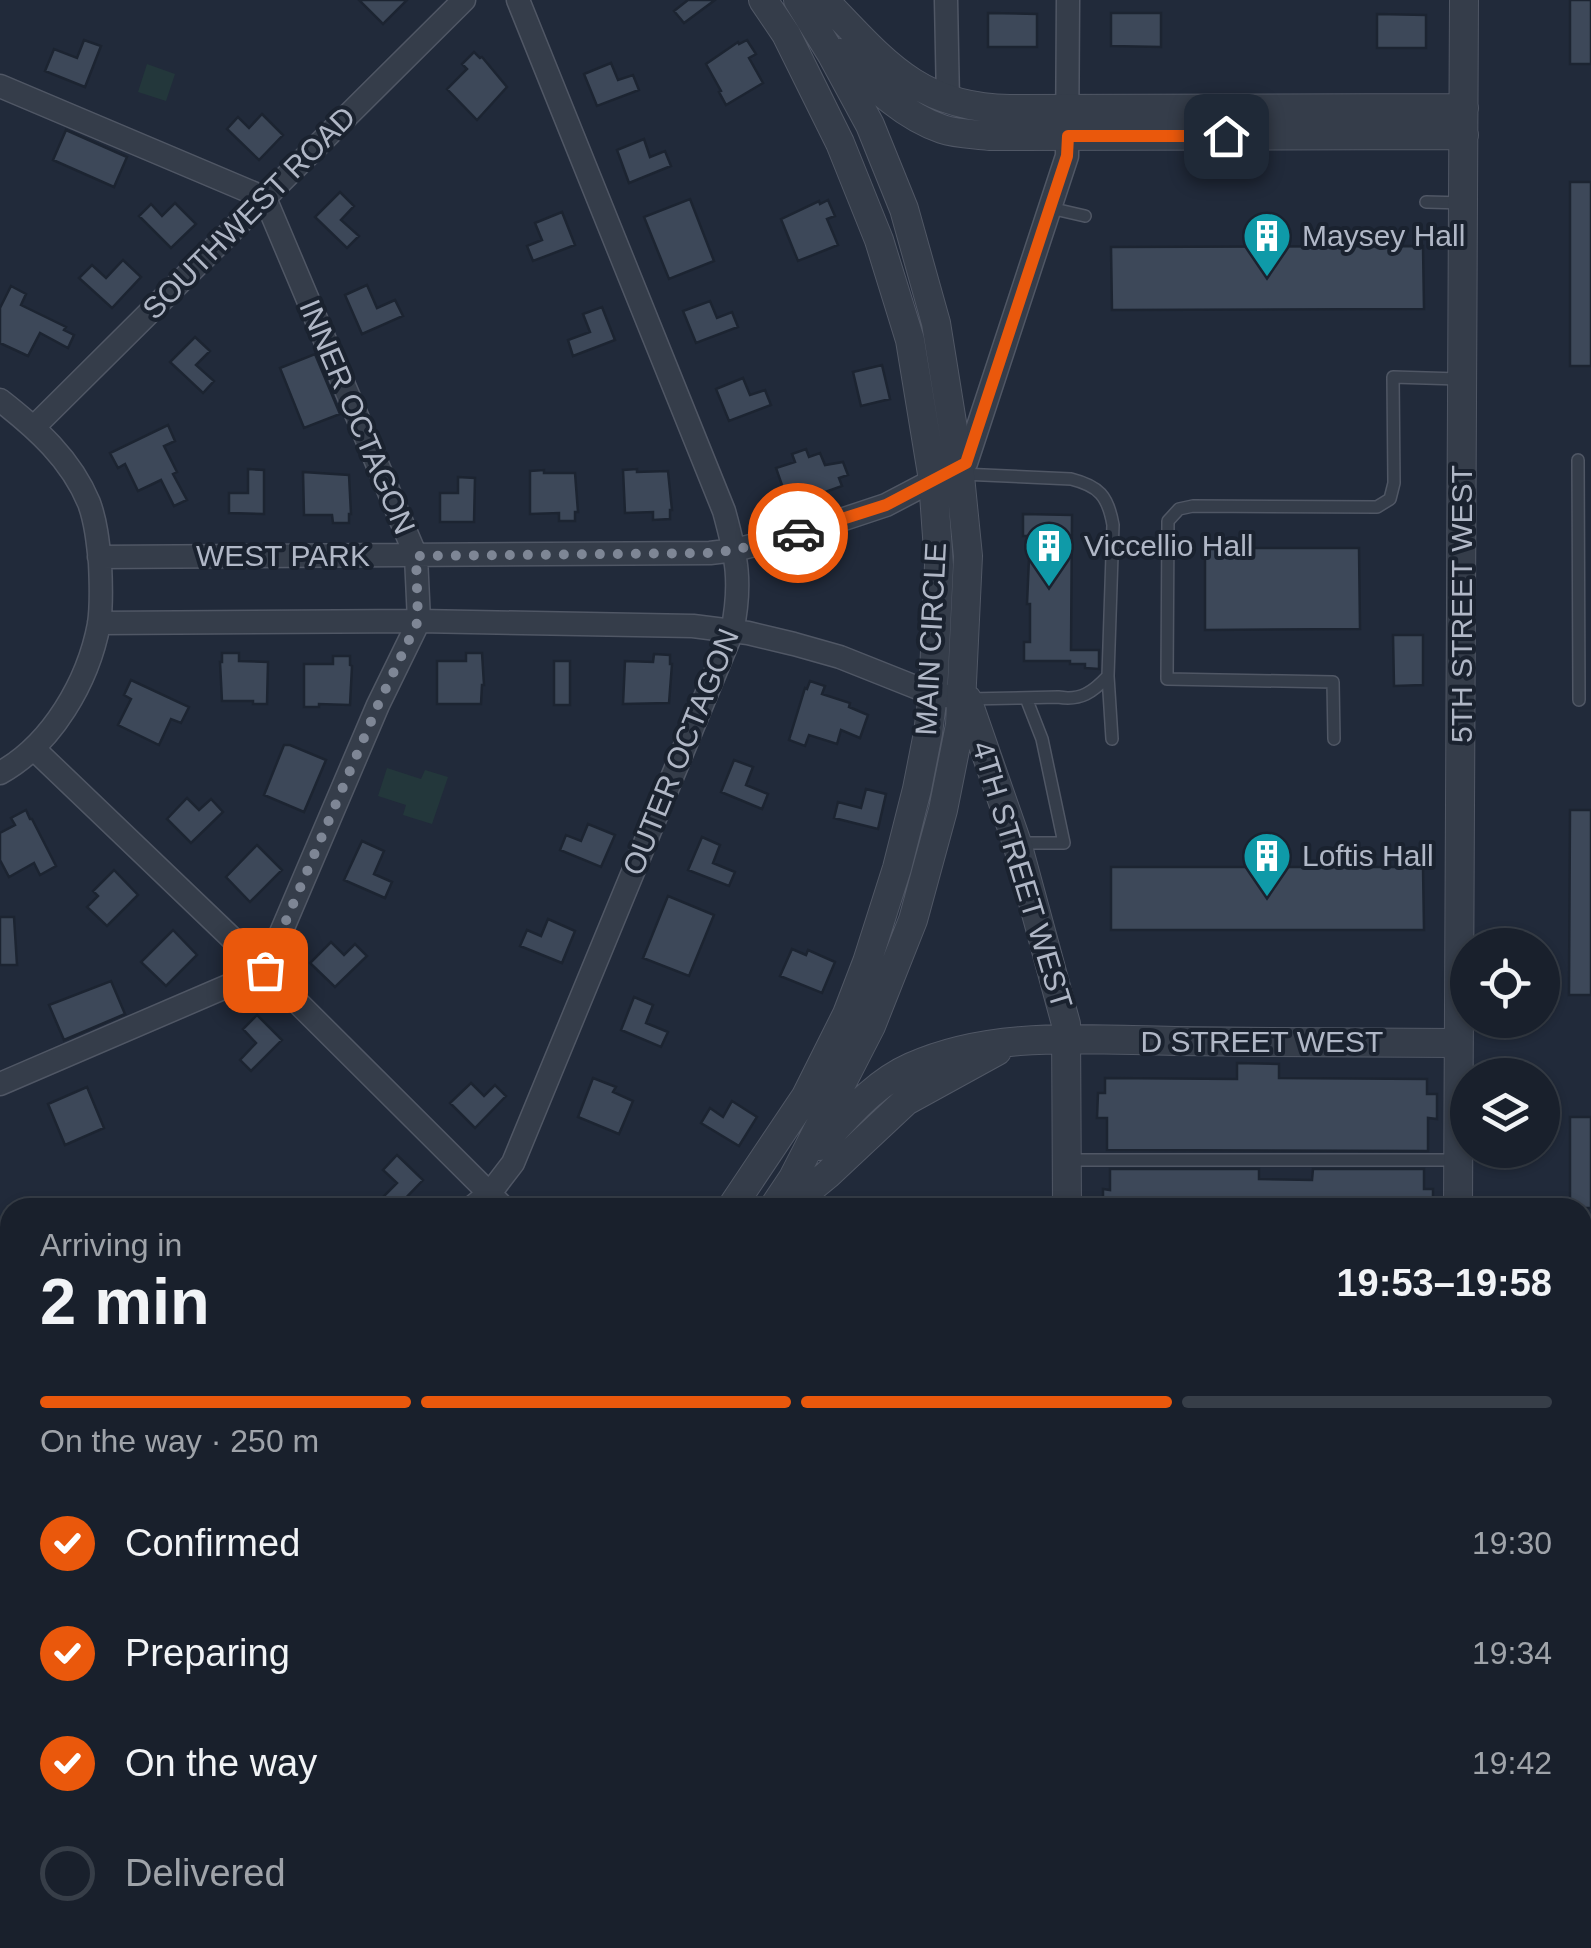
<!DOCTYPE html>
<meta charset="utf-8">
<style>
:root{--surface:#19202c;--page:#262d38;--text:#f1f3f6;--muted:#9fa3a9;--line:#373e48;--accent:#ea580c}
body{margin:0;font-family:Helvetica,sans-serif;background:var(--page);color:var(--text);height:100vh;display:flex;flex-direction:column;font-size:38px;white-space:nowrap}
*{box-sizing:border-box;margin:0}
p{font-size:32px;color:var(--muted)}
.icon{flex:none;width:55px;height:55px;fill:none;stroke:currentColor;stroke-width:2;stroke-linecap:round;stroke-linejoin:round}
.map{position:relative;flex:1;overflow:hidden}
.sheet{position:absolute;left:0px;top:1198px;width:1592px;height:752px;display:flex;flex-direction:column;background:var(--surface);border-radius:30px 30px 0 0;box-shadow:0 2px 8px #0004,0 0 0 2px var(--line)}
.sheet>*{flex:none}
.controls{position:absolute;left:1450px;top:928px;display:grid;gap:20px}
.controls a{display:grid;place-items:center;width:110px;height:110px;border-radius:50%;background:var(--surface);box-shadow:0 2px 8px #0004,0 0 0 2px var(--line);font-size:50px}
.pin{position:absolute;display:grid;place-items:center;width:85px;height:85px;color:#fff;margin:-42px;border-radius:20px;box-shadow:0 5px 15px #0006}
.courier{position:absolute;display:grid;place-items:center;width:100px;height:100px;margin:-50px;border:8px solid #ea580c;border-radius:50%;background:#fff;color:#222;box-shadow:0 2px 12px #0007}
.summary em{font-style:normal;font-weight:800}
.summary div{display:flex;flex-direction:column-reverse}
.summary{display:flex;align-items:center;justify-content:space-between;height:170px;padding:0 40px}
h1{font-size:65px;font-weight:800;line-height:75px}
.bar{display:grid;grid-template-columns:repeat(4,1fr);gap:15px 10px;align-content:center;height:120px;padding:0 40px}
.bar i{height:12px;border-radius:8px;background:var(--line)}
.bar .active{background:var(--accent)}
.bar p{grid-column:span 4}
ol{padding:0 40px;list-style:none}
li{display:flex;align-items:center;gap:30px;height:110px}
li p{margin-inline-start:auto}
li .icon{padding:10px;border-radius:50%;background:var(--accent);color:#fff;stroke-width:4}
li:last-child{color:var(--muted)}
li i{width:55px;height:55px;border:5px solid var(--line);border-radius:50%}
.map>svg:first-child{display:block}
.green{fill:#23373b}
.building{fill:#3d4859;stroke:#1c2431;stroke-width:2.5}
.lines{fill:none;stroke-linecap:round;stroke-linejoin:round}
.service-casing{stroke:#505765;stroke-width:14}
.minor-casing{stroke:#505765;stroke-width:25}
.tertiary-casing{stroke:#505765;stroke-width:30}
.service{stroke:#353d4a;stroke-width:11}
.minor{stroke:#353d4a;stroke-width:22}
.tertiary{stroke:#353d4a;stroke-width:28}
.done{stroke:#7e8695;stroke-width:10;stroke-dasharray:0 18}
.route{stroke:#ea580c;stroke-width:12}
.labels{text-anchor:middle;stroke-width:8;stroke-linejoin:round;paint-order:stroke}
.street-label{font-size:30px;fill:#b0b7c6;stroke:#1a222f}
.poi-label{font-size:30px;fill:#b0b7c6;stroke:#1a222f;text-anchor:start}
</style>
<div class="map">
<svg width="1591" height="1948" viewBox="0 0 1591 1948">
<rect width="100%" height="100%" fill="#212a3a"/>
<path class="green" d="M147 64 175 74 166 101 138 92Z
M387 768 421 779 425 770 448 777 432 824 403 815 406 805 378 796Z"/>
<path class="building" d="M359 0H407L383 24Z
M688 0H715L684 23 674 11Z
M1570 0H1591V64H1570Z
M988 13 1037 14V47H988Z
M1111 13H1161V47L1111 46Z
M1377 14 1426 15V48H1377Z
M84 40 101 46 85 87 45 71 54 49 77 58Z
M747 40 756 54 749 58 763 83 726 105 719 92 721 91 706 64 738 42 739 44Z
M474 52 480 58 482 57 507 87 477 120 447 89 467 69 462 64Z
M611 63 618 80 633 75 639 90 597 106 584 74Z
M262 114 283 135 259 160 227 129 238 117 249 128Z
M66 130 127 157 114 187 53 160Z
M644 139 650 157 665 151 671 166 629 183 617 150Z
M1570 182H1591V366H1570Z
M340 192 354 206 341 220 359 236 347 248 315 217Z
M690 199 714 261 669 279 644 217Z
M828 200 835 216 827 219 838 245 798 261 781 219 819 201 820 204Z
M175 203 196 224 171 248 139 216 151 204 162 216Z
M562 212 575 245 533 261 527 246 542 240 535 223Z
M1423 246 1424 309 1112 310 1111 247Z
M123 260 141 277 112 308 79 278 92 265 106 278Z
M367 285 377 308 395 300 403 316 362 334 345 295Z
M11 286 26 294 21 305 66 327 64 330 74 335 68 348 40 333 28 356 0 343V308Z
M710 301 717 318 732 312 738 327 696 343 683 311Z
M602 307 615 340 573 356 568 340 590 332 583 314Z
M195 337 210 351 196 365 214 381 203 393 170 362Z
M315 354 340 414 304 428 280 368Z
M882 365 890 399 861 406 853 372Z
M743 378 750 395 765 390 771 405 729 421 716 389Z
M168 425 175 441 164 446 177 472 173 474 187 500 174 506 161 480 138 491 125 464 118 468 110 453Z
M806 449 809 457 820 453 825 465 843 462 848 475 839 478 842 486 820 494 819 491 806 495 802 485 784 491 776 468 795 462 792 454Z
M248 469 264 470V514L229 513V493H248Z
M637 469V472L668 471 672 510H670V519L653 520V512L625 513 623 470Z
M544 470V473H575L578 512H575V521H559V513L530 514V471Z
M303 472 349 475 351 514H349V523H333L332 515H304Z
M458 477 475 478 474 522H440V493H458Z
M1023 514 1072 515 1071 650H1099V669L1085 668V664H1070V661H1024V642H1030V604H1027L1030 536H1023Z
M1205 548H1359L1360 629 1205 630Z
M1393 635H1423V685L1394 686Z
M222 653H239V661L268 662 267 704H253V701H222L220 662H222Z
M466 653H482L484 685H482L481 704H437V661H466Z
M654 654 670 655V664H672L669 703 623 704 625 661 653 662Z
M333 656H350V665L352 666 350 705 319 704V707H304V664H333Z
M554 661H570V705H554Z
M131 680 189 707 181 723 171 719 159 745 118 725 131 699 124 695Z
M810 681 825 686 822 694 850 703 849 707 868 715 860 738 841 730 837 744 809 735 805 746 789 740 805 688 807 689Z
M284 745H290L326 760 304 812 264 795Z
M734 760 753 767 746 785 768 794 762 809 721 792Z
M866 789 886 794 878 829 834 818 838 802 861 808Z
M187 798 199 810 211 799 223 812 191 843 167 819Z
M26 810 30 819H32L56 866 40 875 34 863 9 877 0 860V833L15 825 11 818Z
M1570 810H1591V995H1569Z
M588 824 615 835 601 867 560 850 566 835 581 841Z
M702 837 720 845 713 863 735 872 729 886 688 870Z
M362 841 384 851 374 874 392 882 385 898 344 880Z
M257 845 282 870 250 902 226 877Z
M1111 867H1423L1424 930H1111Z
M114 870 138 895 107 926 87 907 98 896 93 891Z
M668 896 714 915 689 976 643 958Z
M0 917H14L17 965H0Z
M548 919 575 931 562 963 520 946 527 930 541 936Z
M173 930 197 955 166 986 141 962Z
M331 942 344 955 355 944 367 956 335 987 310 963Z
M792 949 806 955 808 950 835 962 822 993 780 976Z
M111 981 125 1014 64 1040 49 1005Z
M634 997 653 1005 646 1023 668 1032 661 1047 621 1030Z
M257 1015 282 1040 251 1071 240 1060 256 1043 243 1029Z
M1237 1063 1279 1064V1078L1427 1079V1094H1437V1119L1428 1118V1151L1107 1150V1118H1097L1098 1093H1105V1078L1237 1079Z
M593 1078 616 1087 613 1092 633 1101 619 1134 578 1117Z
M471 1083 484 1096 495 1085 506 1096 475 1128 450 1103Z
M87 1087 104 1128 65 1145 48 1104Z
M732 1101 757 1117 739 1146 701 1123 710 1108 723 1117Z
M1570 1117H1591V1208H1570Z
M397 1155 423 1180 396 1208H388L380 1200 397 1183 383 1170Z
M1110 1169H1259V1179L1312 1180 1313 1169H1424V1189H1433V1208L1103 1207V1189L1110 1190Z"/>
<g class="lines">
<g class="service-casing">
<path id="service" d="M1426 202 1464 203
M1050 208 1085 216
M1578 460 1579 700
M961 474 1071 479C1099 486 1108 496 1113 525L1108 676C1093 692 1081 701 1058 697L967 699
M1108 676 1112 739
M1334 739 1333 682 1167 679 1168 521 1179 509 1193 506 1377 507 1390 499 1394 483 1393 377 1459 379
M1018 843H1064L1042 739 1026 698
M1067 1160H1447
M715 1940V1948
M1555 1940 1558 1948"/>
</g>
<g class="minor-casing">
<path id="minor" d="M946 0 948 101
M0 86 265 198 416 556 419 621 378 705 265 970 0 1084
M0 400C36 428 71 459 89 503 96 522 98 543 100 563 101 583 102 604 99 624 88 682 52 744 0 773
M34 427 464 0
M99 557 710 553 735 550 805 532 886 505 966 463 1067 156 1068 0
M99 623 419 621 693 626 748 633 794 644 840 657 933 694 967 699
M34 749 265 970 504 1208
M471 1208 490 1193 513 1163 732 632C742 583 737 558 724 511L518 0
M0 1408 10 1404
M0 1620 9 1644 0 1651
M1177 1940 1178 1948
M839 1948V1940"/>
</g>
<g class="tertiary-casing">
<path id="tertiary" d="M824 0C883 61 918 108 1010 109L1464 108
M840 53C870 82 901 115 942 129 957 134 974 134 989 136L1464 135
M967 699 1017 843 1066 1024 1067 1208
M819 1146C847 1117 873 1084 911 1067 993 1030 1087 1040 1175 1041 1269 1042 1364 1043 1458 1043
M731 1208 806 1096 847 1014 867 962 897 868 917 789 928 733 933 694 939 565 933 480 910 340 879 240 840 143 786 34 763 0
M773 1208 793 1178 871 1026 913 920 943 810 960 725 968 556 959 466 936 323 904 209 870 125 832 55 798 0
M787 1208 827 1175 906 1101 997 1051
M1458 1208 1464 0
M9 1644H10
M0 1665 10 1664
M31 1948 37 1940
M67 1948 74 1940
M344 1948V1940
M1025 1948 1043 1940"/>
</g>
<use href="#service" class="service"/>
<use href="#minor" class="minor"/>
<use href="#tertiary" class="tertiary"/>
</g>
<g class="lines">
<path class="done" d="M265 970 378 705 418 621 416 556 710 553 735 550 798 533"/>
<path class="route" d="M798 533 886 505 966 463 1067 156 1068 136H1226"/>
</g>
<defs>
<g id="building-pin" transform="scale(2.5)"><path d="M0 17L-7.5 6A9.5 9.5 0 1 1 7.5 6Z" fill="#0f9aa8" stroke="#1a222f"/><path d="M-4-6H4V6H1V3H-1V6H-4ZM-2.5-4.3h1.7v1.8h-1.7ZM.8-4.3h1.7v1.8H.8ZM-2.5-1h1.7V.8h-1.7ZM.8-1h1.7V.8H.8Z" fill="#fff"/></g>
</defs>
<g fill-rule="evenodd">
<use href="#building-pin" x="1267" y="236"/>
<use href="#building-pin" x="1049" y="546"/>
<use href="#building-pin" x="1267" y="856"/>
</g>
<g class="labels">
<g class="street-label">
<text transform="translate(249 213) rotate(-45)" y="10">SOUTHWEST ROAD</text>
<text transform="translate(357 417) rotate(67)" y="10">INNER OCTAGON</text>
<text x="283" y="566">WEST PARK</text>
<text transform="translate(1462 604) rotate(-90)" y="10">5TH STREET WEST</text>
<text transform="translate(931 639) rotate(-87)" y="10">MAIN CIRCLE</text>
<text transform="translate(681 752) rotate(-68)" y="10">OUTER OCTAGON</text>
<text transform="translate(1022 875) rotate(73)" y="10">4TH STREET WEST</text>
<text x="1262" y="1052">D STREET WEST</text>
</g>
<g class="poi-label">
<text x="1302" y="246">Maysey Hall</text>
<text x="1084" y="556">Viccellio Hall</text>
<text x="1302" y="866">Loftis Hall</text>
</g>
</g>
</svg>
<div class="controls">
<a><svg class="icon" aria-label="locate" viewBox="0 0 24 24"><circle cx="12" cy="12" r="6"/><path d="M12 2v4M12 18v4M2 12h4M18 12h4"/></svg></a>
<a><svg class="icon" aria-label="layers" viewBox="0 0 24 24"><path d="M12 4l9 5-9 5-9-5zM3 14l9 5 9-5"/></svg></a>
</div>
<div class="pin" style="left:265px;top:970px;background:#ea580c"><svg class="icon" aria-label="bag" viewBox="0 0 24 24"><path d="M5 8h14l-1 12H6zM9 8a3 3 0 0 1 6 0"/></svg></div>
<div class="pin" style="left:1226px;top:136px;background:#1f2937"><svg class="icon" aria-label="home" viewBox="0 0 24 24"><path d="M3 11l9-7 9 7M6 9v11h12V9"/></svg></div>
<div class="courier" style="left:798px;top:533px"><svg class="icon" aria-label="car" viewBox="0 0 24 24"><path d="M5 17H2v-5l4-1 3-4h7l3 4 3 1v5h-3M9 17h6M6 11h13"/><circle cx="7" cy="17" r="2"/><circle cx="17" cy="17" r="2"/></svg></div>
<section class="sheet">
<div class="summary"><div><h1>2 min</h1><p>Arriving in</p></div><em>19:53–19:58</em></div>
<div class="bar"><i class="active"></i><i class="active"></i><i class="active"></i><i></i><p>On the way · 250 m</p></div>
<ol>
<li><svg class="icon" aria-label="check" viewBox="0 0 24 24"><path d="M5 12l5 5 9-10"/></svg>Confirmed<p>19:30</p></li>
<li><svg class="icon" aria-label="check" viewBox="0 0 24 24"><path d="M5 12l5 5 9-10"/></svg>Preparing<p>19:34</p></li>
<li><svg class="icon" aria-label="check" viewBox="0 0 24 24"><path d="M5 12l5 5 9-10"/></svg>On the way<p>19:42</p></li>
<li><i></i>Delivered</li>
</ol>
</section>
</div>
